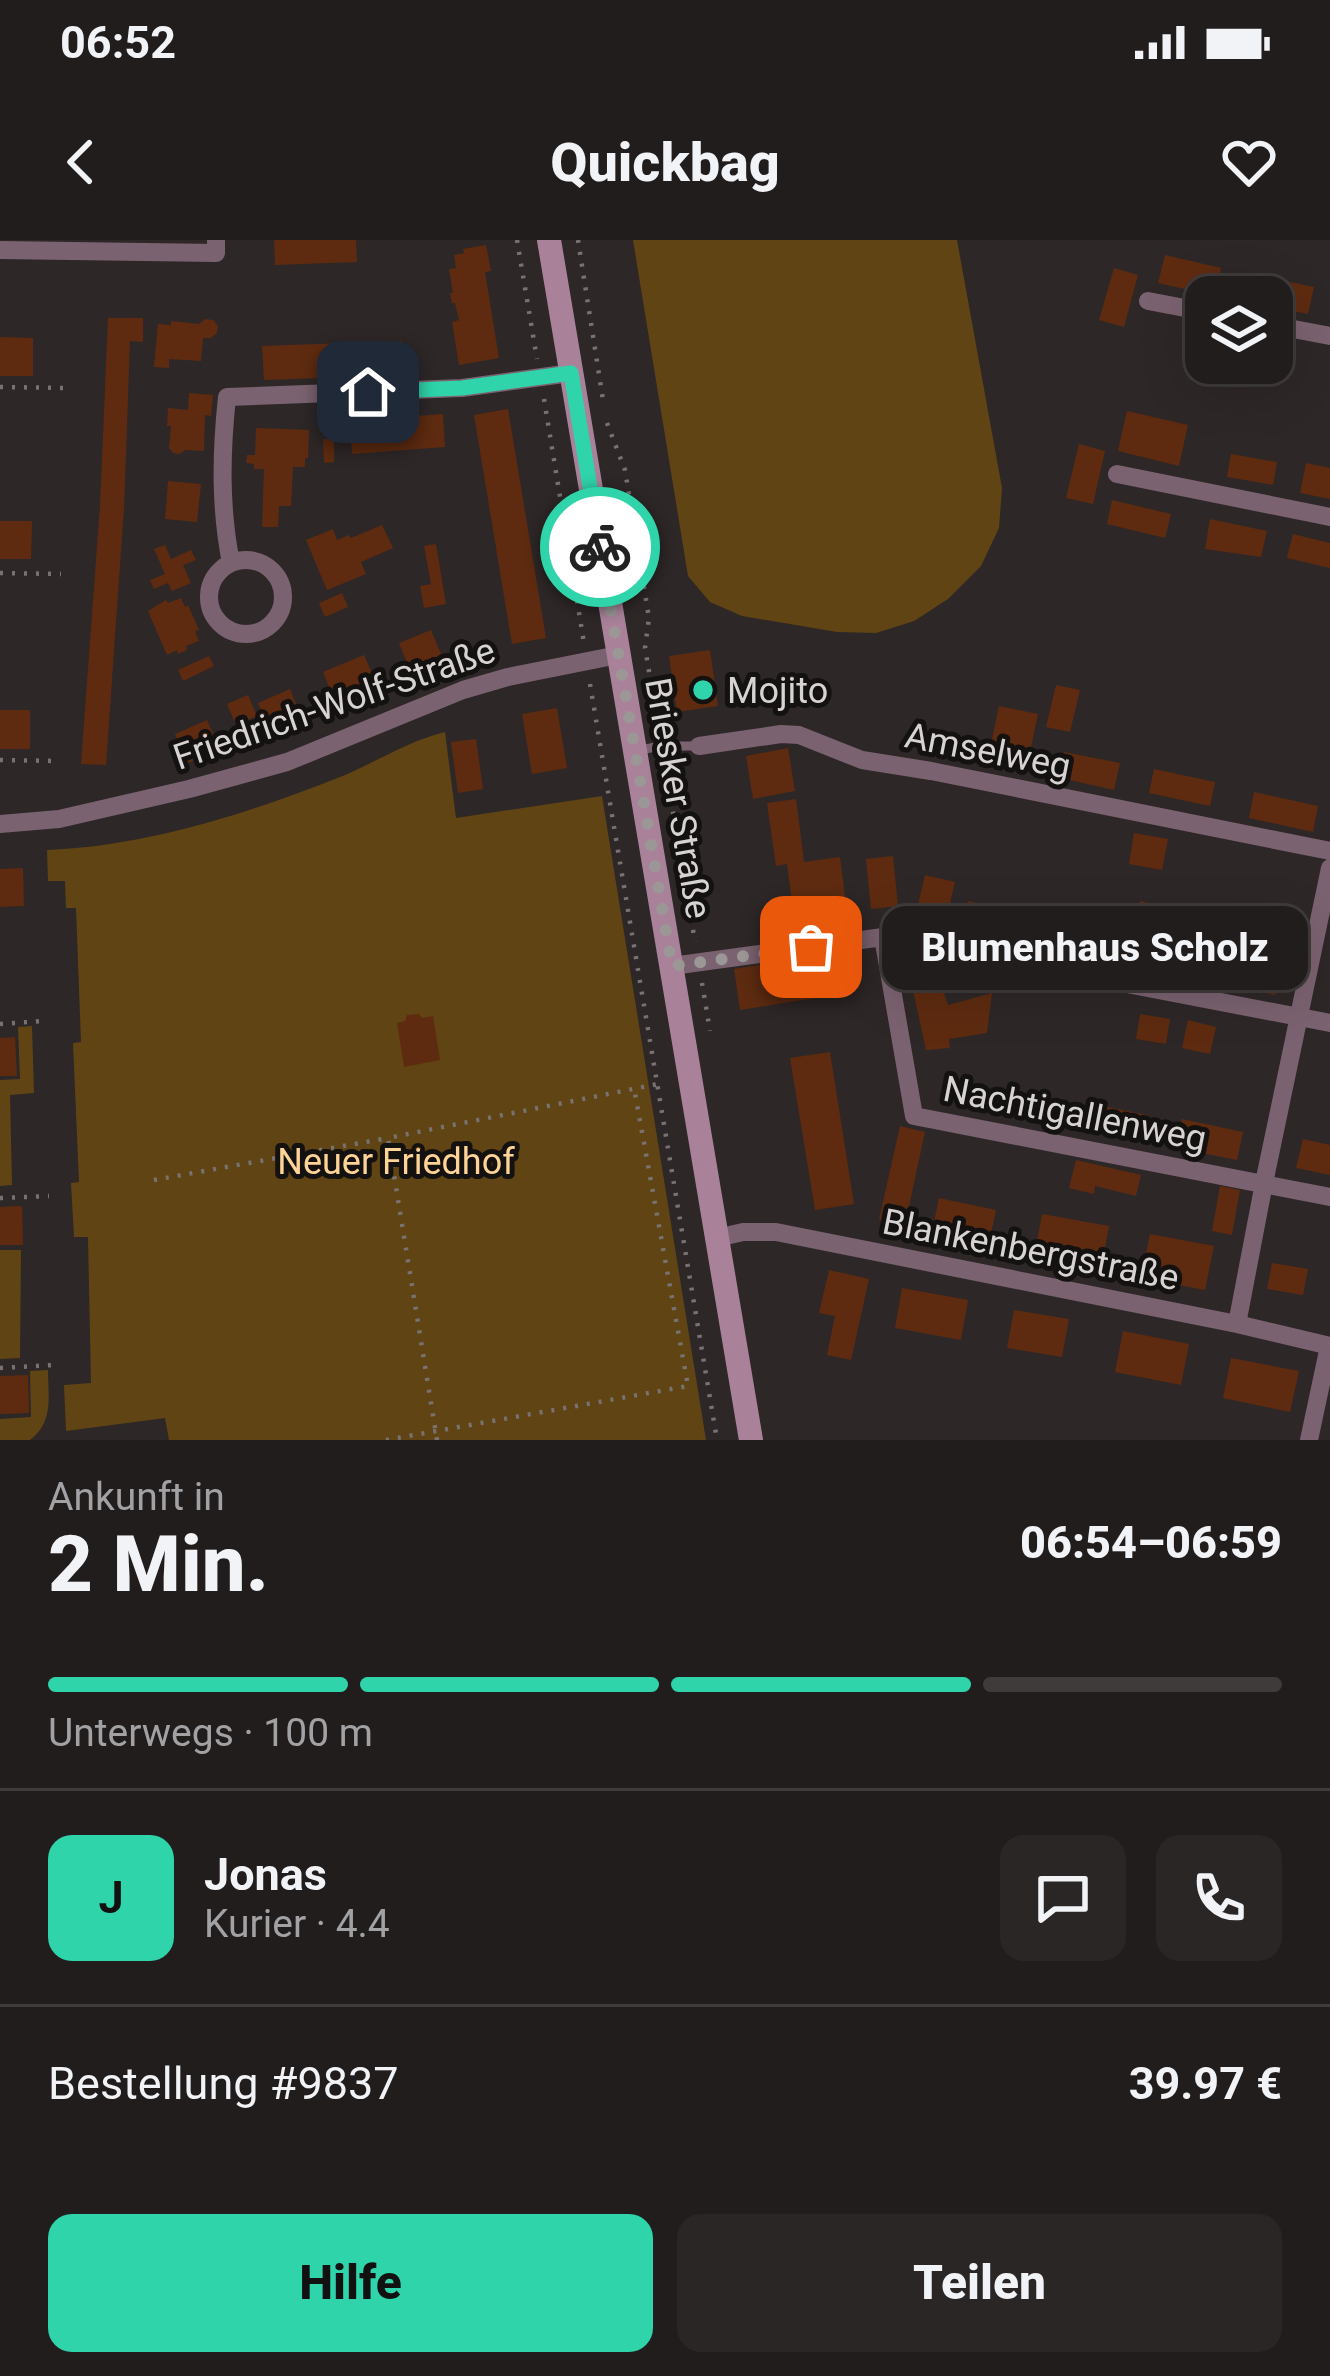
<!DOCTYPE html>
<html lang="de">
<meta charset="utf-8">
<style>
:root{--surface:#221d1d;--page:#2a2626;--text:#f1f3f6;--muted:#a2a2a4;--line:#3f3b3b;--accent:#2fd4aa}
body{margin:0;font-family:Roboto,sans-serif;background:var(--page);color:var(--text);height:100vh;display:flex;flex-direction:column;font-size:45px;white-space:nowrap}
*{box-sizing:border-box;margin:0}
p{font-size:39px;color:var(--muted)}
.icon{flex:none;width:66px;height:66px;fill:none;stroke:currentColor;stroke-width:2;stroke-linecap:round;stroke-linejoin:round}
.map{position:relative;height:1200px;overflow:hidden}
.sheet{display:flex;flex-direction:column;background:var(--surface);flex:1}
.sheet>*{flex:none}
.tools{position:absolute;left:1185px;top:36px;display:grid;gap:24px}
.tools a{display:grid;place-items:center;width:108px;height:108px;border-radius:24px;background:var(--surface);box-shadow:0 12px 48px #0002,0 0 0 3px var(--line);font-size:60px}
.pin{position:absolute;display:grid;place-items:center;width:102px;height:102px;color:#fff;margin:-51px;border-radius:24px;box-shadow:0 6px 18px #0006}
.courier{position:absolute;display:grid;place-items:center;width:120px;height:120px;margin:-60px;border:9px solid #2fd4aa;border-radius:50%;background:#fff;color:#222;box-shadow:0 3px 15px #0007}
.bubble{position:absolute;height:84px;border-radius:24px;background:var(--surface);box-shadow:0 12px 48px #0002,0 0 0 3px var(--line);font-size:39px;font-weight:800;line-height:84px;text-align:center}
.headline em{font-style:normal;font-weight:800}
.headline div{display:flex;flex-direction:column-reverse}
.headline{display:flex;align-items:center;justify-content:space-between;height:204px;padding:0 48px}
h1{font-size:78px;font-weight:800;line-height:90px}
.bar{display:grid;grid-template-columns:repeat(4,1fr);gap:18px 12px;align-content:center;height:144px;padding:0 48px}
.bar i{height:15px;border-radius:9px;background:var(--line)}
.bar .on{background:var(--accent)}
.bar p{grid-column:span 4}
.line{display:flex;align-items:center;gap:30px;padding:0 48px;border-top:3px solid var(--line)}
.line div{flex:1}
.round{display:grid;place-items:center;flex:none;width:126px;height:126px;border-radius:24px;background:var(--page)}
.action{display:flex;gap:24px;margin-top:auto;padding:24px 48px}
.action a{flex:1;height:138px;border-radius:24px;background:var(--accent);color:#111;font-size:48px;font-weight:800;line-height:138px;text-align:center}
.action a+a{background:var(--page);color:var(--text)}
.status{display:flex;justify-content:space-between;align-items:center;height:84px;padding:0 60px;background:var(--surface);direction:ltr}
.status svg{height:33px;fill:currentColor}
header{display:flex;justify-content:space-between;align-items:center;height:156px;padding:0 48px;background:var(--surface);font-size:54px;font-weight:800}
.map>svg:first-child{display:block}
.green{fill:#614413}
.building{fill:#5e2b10}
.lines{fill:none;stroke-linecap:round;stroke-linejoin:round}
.path{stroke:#787272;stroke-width:4.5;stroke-dasharray:3 9;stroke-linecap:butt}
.lane{stroke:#7b6270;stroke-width:9}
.street{stroke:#7b6270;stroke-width:18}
.secondary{stroke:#a98299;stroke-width:24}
.done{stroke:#9c9797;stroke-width:12;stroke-dasharray:0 21.6}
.route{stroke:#2fd4aa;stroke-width:15}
.poi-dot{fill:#2fd4aa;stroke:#141111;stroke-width:4.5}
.labels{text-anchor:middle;stroke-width:10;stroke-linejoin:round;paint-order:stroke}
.poi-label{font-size:36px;fill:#d8d3d3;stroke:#141111;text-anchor:start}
.street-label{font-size:36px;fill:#d8d3d3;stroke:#141111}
.park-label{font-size:36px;fill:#fdd396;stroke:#141111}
</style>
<div class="status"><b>06:52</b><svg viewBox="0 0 49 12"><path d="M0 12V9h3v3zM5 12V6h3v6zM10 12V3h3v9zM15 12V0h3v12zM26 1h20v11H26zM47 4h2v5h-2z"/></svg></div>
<header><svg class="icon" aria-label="back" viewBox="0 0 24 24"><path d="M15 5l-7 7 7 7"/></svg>Quickbag<svg class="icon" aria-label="heart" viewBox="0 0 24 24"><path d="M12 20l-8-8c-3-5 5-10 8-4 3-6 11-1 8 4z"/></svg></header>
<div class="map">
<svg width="1330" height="1200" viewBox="0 0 1330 1200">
<rect width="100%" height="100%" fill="#2e2727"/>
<path class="green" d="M633 0H957L1002 248 999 288 981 326 948 359 914 381 876 393 837 392 742 376 710 362 688 336Z
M445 492 456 578 602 556 706 1200H169L165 1178 66 1191 64 1145 91 1143 88 997H74L71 943 79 942 73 803 81 802 76 668H66L65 641H48L47 610C145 606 243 575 335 539 372 525 407 501 445 492Z
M32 786 34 853 10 855 12 945 0 946V840L20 839 18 787Z
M0 1010H21L20 1118 0 1119Z
M48 1130C48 1157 54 1182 30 1200H0V1179L31 1177 30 1131Z"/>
<path class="building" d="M274 0H356L357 22 275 25Z
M486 5 491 31 485 32 499 118 459 125 452 82 459 80 455 63H452L450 53H453L449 29 456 28 454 15 464 13 463 9Z
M1165 15 1221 28 1215 56 1158 43Z
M1114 28 1138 35 1124 87 1099 80Z
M1257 35 1314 47 1308 74 1272 67V57H1253Z
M108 78H143V102L130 101 124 268 106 525 81 524 100 266Z
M205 79 213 80 218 86 217 93 211 98H203L201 121 169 119V128L154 127 158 84 171 85V81L199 84Z
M0 97 33 98V136H0Z
M402 101 404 135 264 140 262 106Z
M189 153 213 155 211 176 205 175 204 211 185 210 180 214 173 213 169 208 171 186H167L168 168 188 170Z
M508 169 546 398 512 404 474 175Z
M1127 171 1188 185 1179 226 1118 211Z
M443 174 445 207 352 214 350 181Z
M256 188 309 190 308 218H305V227H293L291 266H279L278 287H262L264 229H254V224L246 223 247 215H255Z
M323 199H334V222L324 223Z
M1079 204 1105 211 1093 264 1066 258Z
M1231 214 1277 222 1273 245 1227 237Z
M1306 223 1330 228V259L1300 253Z
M168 241 201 244 197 282 165 279Z
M1112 260 1171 274 1165 298 1107 284Z
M1210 279 1267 291 1261 317 1205 309Z
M0 281H32L31 319H0Z
M382 285 393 308 361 322 366 334 327 350 306 300 333 289 337 300 349 295 351 298Z
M1293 294 1330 303V328L1287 318Z
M436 304 446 364 424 368 420 346 431 344 424 306Z
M165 305 171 319 191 310 196 320 183 325 191 343 172 351 168 343 154 349 150 340 165 334 154 309Z
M342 353 348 367 325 377 319 363Z
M181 358 185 367 188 365 199 390 195 391 199 401 186 406 187 410 178 414 177 410 167 415 148 371 166 360 168 363Z
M431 390 443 419 411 433 399 403Z
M710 410 718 466 677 472 669 416Z
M364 415 378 447 336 464 323 432Z
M209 416 214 426 183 441 178 430Z
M1056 445 1080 450 1070 492 1046 487Z
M290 449 302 479 270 492 258 463Z
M248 455 257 476 236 485 227 464Z
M999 466 1038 474 1026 531 987 523Z
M557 468 567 528 532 534 522 474Z
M0 470H30V509H0Z
M207 480 220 509 188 523 175 494Z
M476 499 483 549 458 553 451 502Z
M788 508 795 551 753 559 746 516Z
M1064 512 1120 523 1114 550 1056 537Z
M1154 529 1215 542 1210 566 1149 553Z
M1254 552 1318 566 1313 592 1249 578Z
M796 559 804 622 840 617 847 672 838 674 840 687 823 689 821 674 794 678 787 624 776 626 767 563Z
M1134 593 1168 599 1162 630 1129 624Z
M893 616 898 666 871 669 866 619Z
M23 628 24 666 0 667V629Z
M925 635 955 642 945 684 915 677Z
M968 661 1000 668 994 694 962 687Z
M1140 661 1178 670 1170 705 1180 707 1175 733 1111 719 1117 693 1132 696Z
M1026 672 1085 685 1079 713 1020 700Z
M1221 713 1282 726 1275 755 1215 742Z
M810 717 816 758 740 770 734 729Z
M940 741 948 765 992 753 987 793 949 799 950 808 926 810 912 746Z
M419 774 422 778 433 776 440 820 404 827 397 783 405 781 407 775Z
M1140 774 1170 779 1166 804 1136 799Z
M1188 780 1216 787 1210 814 1182 808Z
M15 797 17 836H0V798Z
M830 812 854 964 815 970 790 818Z
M1001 850 1051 858 1047 884 997 875Z
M1092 864 1147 875 1142 899 1086 888Z
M1182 879 1243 892 1237 920 1176 908Z
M900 886 925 892 905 985 879 980Z
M1303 899 1330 905V935L1296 928Z
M1076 920 1141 935 1136 956 1095 946 1094 954 1069 948Z
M1220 946 1240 950 1232 995 1212 991Z
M939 958 996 970 988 1008 931 996Z
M22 966 23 1005H0V967Z
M1042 974 1109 986 1101 1029 1034 1018Z
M1150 994 1214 1006 1205 1050 1141 1038Z
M1272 1023 1308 1029 1303 1055 1267 1049Z
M829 1030 869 1039 851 1120 827 1115 835 1076 819 1073Z
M902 1048 968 1060 961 1100 895 1088Z
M1014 1070 1069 1079 1062 1117 1007 1108Z
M1123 1091 1189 1104 1181 1145 1115 1132Z
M1231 1118 1299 1131 1290 1172 1223 1158Z
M28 1135 29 1173 0 1174V1136Z"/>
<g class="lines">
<path class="path" d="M517 0 537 119
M578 0 603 160
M0 147 65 148
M544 159 584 403
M607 183 625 230 649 378 645 408 658 484
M0 333 61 334
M590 444 717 1200
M0 520 58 521
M669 548 695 702
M702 743 710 791
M0 784 43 781
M154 940 388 898
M0 958 49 956
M0 1128 54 1125
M386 1200 688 1146 634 848
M437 1200 388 898 658 844"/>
<path class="lane" d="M640 510 661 506H699"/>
<path class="street" d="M0 10 216 13V0
M1148 61 1206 72
M1272 85 1330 96
M1117 234 1330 277
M209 357a37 37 0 1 1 74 0a37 37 0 1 1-74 0Z
M231 323C220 267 221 214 227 157L462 148 571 133
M699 506 781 494 799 495 862 520 931 531 1330 611
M0 584 59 579 189 549 287 522 463 450 508 437 618 415
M883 697 914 876 1330 957
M672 726 883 697 1330 783
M717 998 743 992H776L1237 1084 1330 1106
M1237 1084 1264 943 1330 628
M1309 1200 1329 1106"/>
<path class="secondary" d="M549 0 751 1200"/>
</g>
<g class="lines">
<path class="done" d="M600 307 672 726 811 707"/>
<path class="route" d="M368 152 462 148 571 133 600 307"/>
</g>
<circle class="poi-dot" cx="703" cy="450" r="12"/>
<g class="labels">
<g class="poi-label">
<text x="727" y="463">Mojito</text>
</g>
<g class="street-label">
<text transform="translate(334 463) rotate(-19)" y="13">Friedrich-Wolf-Straße</text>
<text transform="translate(988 510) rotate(11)" y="13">Amselweg</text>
<text transform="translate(679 558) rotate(80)" y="13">Briesker Straße</text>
<text transform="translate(1075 873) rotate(11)" y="13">Nachtigallenweg</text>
<text transform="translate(1031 1009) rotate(11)" y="13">Blankenbergstraße</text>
</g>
<g class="park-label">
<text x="396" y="934">Neuer Friedhof</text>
</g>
</g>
</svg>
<div class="tools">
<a><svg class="icon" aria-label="layers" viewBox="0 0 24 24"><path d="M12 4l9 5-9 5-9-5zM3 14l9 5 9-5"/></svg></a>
</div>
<div class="pin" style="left:811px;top:707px;background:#ea580c"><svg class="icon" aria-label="bag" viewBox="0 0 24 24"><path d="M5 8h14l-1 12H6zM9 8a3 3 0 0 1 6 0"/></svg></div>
<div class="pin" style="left:368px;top:152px;background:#1f2937"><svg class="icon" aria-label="home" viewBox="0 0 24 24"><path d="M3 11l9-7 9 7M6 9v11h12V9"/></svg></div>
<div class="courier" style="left:600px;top:307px"><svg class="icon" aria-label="bike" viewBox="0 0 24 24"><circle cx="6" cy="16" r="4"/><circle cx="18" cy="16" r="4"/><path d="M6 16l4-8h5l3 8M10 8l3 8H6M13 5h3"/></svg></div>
<div class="bubble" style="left:882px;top:666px;width:426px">Blumenhaus Scholz</div>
</div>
<section class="sheet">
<div class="headline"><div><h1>2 Min.</h1><p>Ankunft in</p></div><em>06:54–06:59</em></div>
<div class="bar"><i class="on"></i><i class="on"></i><i class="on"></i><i></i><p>Unterwegs · 100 m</p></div>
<div class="line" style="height:216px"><b class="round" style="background:var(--accent);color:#111">J</b><div><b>Jonas</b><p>Kurier · 4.4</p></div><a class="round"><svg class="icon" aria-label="chat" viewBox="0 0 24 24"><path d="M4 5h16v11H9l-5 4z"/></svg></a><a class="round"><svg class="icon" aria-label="phone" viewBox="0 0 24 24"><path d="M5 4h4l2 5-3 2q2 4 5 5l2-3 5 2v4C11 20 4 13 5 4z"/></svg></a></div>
<div class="line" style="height:156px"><div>Bestellung #9837</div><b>39.97 €</b></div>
<div class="action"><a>Hilfe</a><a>Teilen</a></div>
</section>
